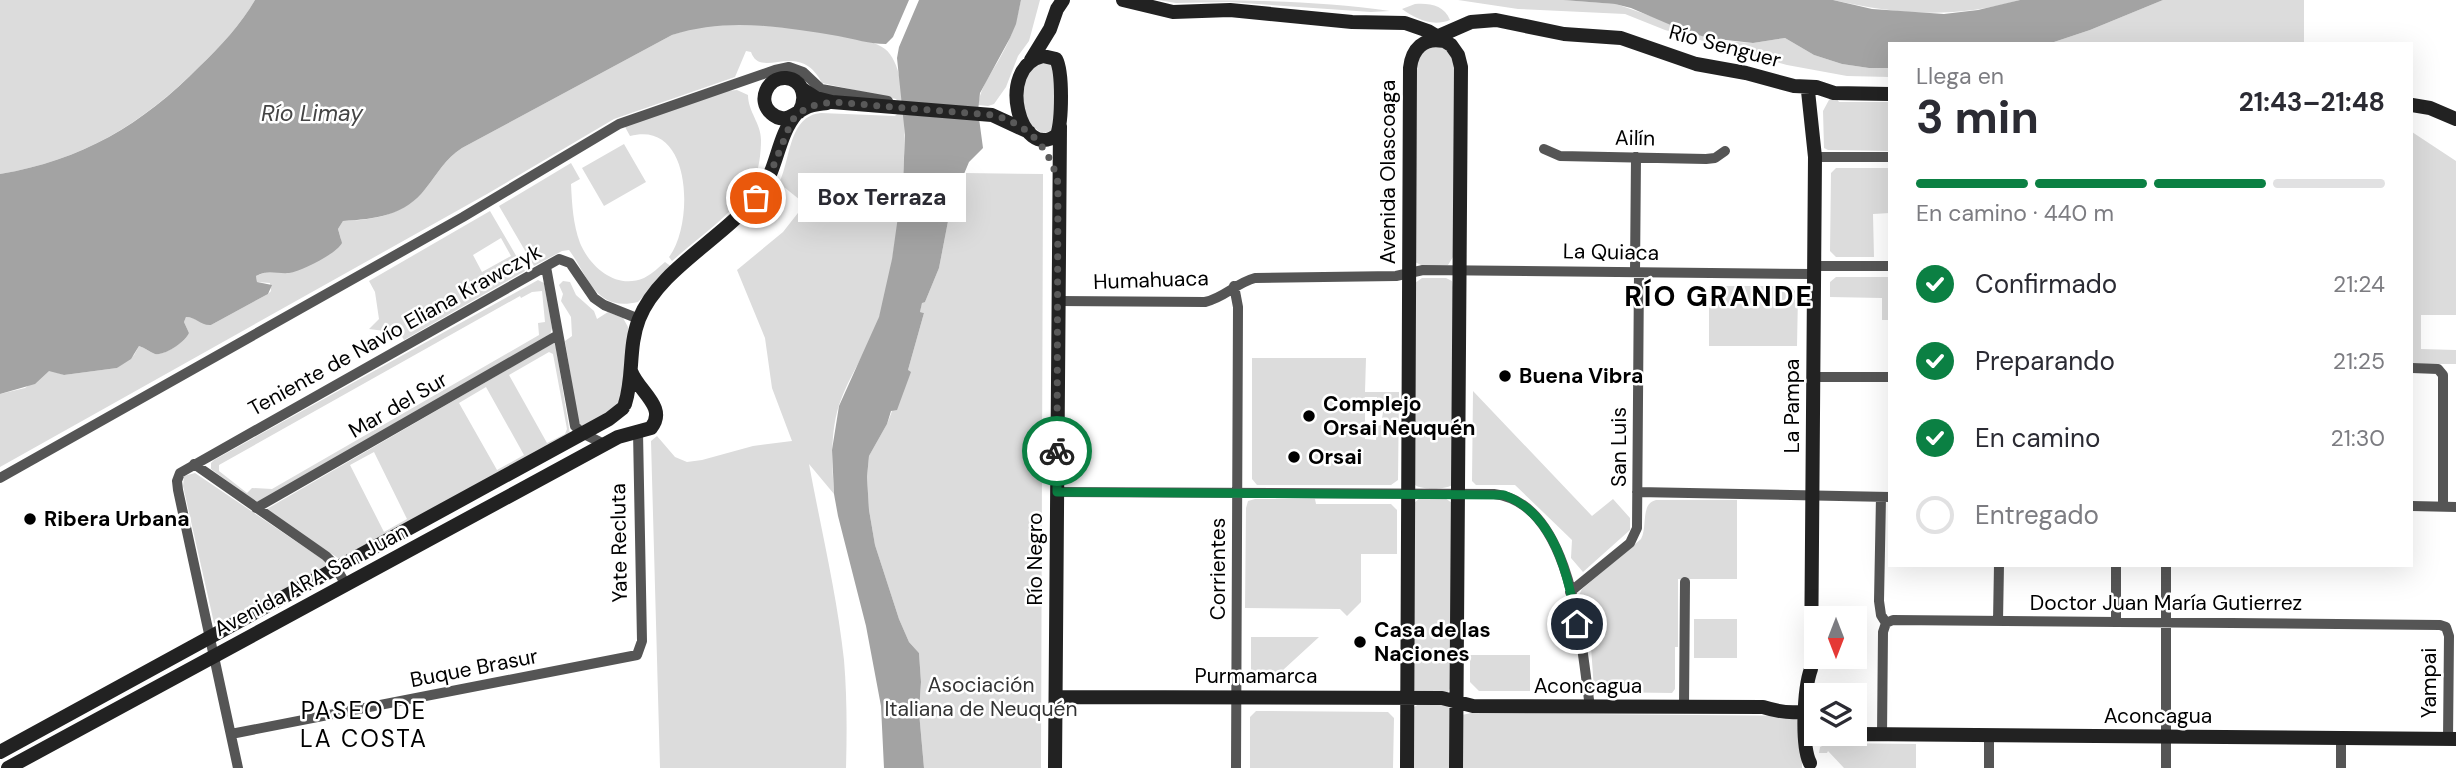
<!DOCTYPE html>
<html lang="es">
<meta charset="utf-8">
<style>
:root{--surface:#fff;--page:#f2f2f3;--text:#2b2b33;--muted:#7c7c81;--line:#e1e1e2;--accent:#0b8043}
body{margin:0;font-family:"DM Sans",sans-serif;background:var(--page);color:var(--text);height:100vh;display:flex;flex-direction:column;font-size:26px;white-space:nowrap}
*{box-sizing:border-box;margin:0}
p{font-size:23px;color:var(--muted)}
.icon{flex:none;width:38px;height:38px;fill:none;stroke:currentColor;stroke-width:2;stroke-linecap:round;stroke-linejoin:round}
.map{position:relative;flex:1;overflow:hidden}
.sheet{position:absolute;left:1888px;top:42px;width:525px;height:525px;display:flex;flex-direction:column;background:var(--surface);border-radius:0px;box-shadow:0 7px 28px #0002}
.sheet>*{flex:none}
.needle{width:46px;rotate:180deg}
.fabs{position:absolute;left:1804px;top:606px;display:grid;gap:14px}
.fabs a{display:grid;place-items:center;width:63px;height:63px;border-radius:0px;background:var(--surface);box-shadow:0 7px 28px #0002;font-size:35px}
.pin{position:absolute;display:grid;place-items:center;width:60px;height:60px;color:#fff;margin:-30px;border:4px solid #fff;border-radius:50%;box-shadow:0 2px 7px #0007}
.courier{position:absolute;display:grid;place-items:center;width:70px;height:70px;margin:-35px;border:5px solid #0b8043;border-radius:50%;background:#fff;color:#222;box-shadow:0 2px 9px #0007}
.bubble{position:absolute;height:49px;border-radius:0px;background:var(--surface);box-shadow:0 7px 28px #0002;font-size:23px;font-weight:700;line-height:49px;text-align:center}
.summary em{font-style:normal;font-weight:700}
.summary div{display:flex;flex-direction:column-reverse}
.summary{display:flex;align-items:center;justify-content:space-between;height:119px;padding:0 28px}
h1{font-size:46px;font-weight:700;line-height:52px}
.bar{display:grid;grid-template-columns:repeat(4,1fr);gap:10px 7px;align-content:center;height:84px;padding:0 28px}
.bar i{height:9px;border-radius:5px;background:var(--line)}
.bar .current{background:var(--accent)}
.bar p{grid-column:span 4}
ol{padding:0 28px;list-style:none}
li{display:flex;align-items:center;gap:21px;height:77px}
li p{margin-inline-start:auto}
li .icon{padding:7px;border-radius:50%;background:var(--accent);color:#fff;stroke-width:4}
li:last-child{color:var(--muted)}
li i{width:38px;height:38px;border:4px solid var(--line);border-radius:50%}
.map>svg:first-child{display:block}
.green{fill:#dcdcdc;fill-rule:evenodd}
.water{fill:#a3a3a3}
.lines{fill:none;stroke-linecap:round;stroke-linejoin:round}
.street{stroke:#555;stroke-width:10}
.secondary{stroke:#222;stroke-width:14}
.done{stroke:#595959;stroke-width:7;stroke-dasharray:0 12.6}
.route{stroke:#0b8043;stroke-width:9}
.poi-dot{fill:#000;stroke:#fff;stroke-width:2.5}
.labels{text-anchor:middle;stroke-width:5;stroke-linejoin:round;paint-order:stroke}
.street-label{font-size:21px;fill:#000;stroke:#fff}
.poi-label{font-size:21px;font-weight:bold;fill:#000;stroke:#fff;text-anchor:start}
.park-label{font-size:21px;fill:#333;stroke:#fff}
.water-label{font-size:23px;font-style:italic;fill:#444;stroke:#fff}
.quarter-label{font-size:24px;letter-spacing:2px;fill:#000;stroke:#fff}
.district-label{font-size:28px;font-weight:bold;letter-spacing:2px;fill:#000;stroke:#fff}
</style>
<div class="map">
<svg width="2456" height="768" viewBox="0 0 2456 768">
<rect width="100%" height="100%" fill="#fff"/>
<path class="green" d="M0 0H255C241 24 220 47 200 66 141 125 82 160 0 174Z
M1021 0H1040L1029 41 1018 56 1006 87 994 104 988 106 978 105C981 84 993 72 1002 54 1012 37 1017 19 1021 0Z
M1158 0C1234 0 1316 0 1390 11L1371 12 1229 2 1176 3Z
M1458 0H1563L1616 4 1723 41 1753 43 1785 38 1814 55 1842 64 1869 68H1890V77L1847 76 1787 65 1665 30 1625 14 1518 9Z
M1833 0H2020C1955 19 1898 15 1833 0Z
M2163 0H2304V44H2048L2090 30Z
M1415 4C1430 3 1444 5 1450 20 1432 27 1416 19 1402 9Z
M719 24C750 23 864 32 885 49 925 80 894 273 879 318 869 349 849 375 839 405 830 434 832 465 834 494L809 464C821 529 837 595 844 660 847 696 847 732 846 768H660L651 441 657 436 675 457 687 462 702 460 753 446 792 441 772 388 765 338 737 270 783 232 805 204 779 183C791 160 788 116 821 113L895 116 903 108 896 99 822 83C799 38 761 81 751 52L746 51 735 77 614 119 487 194 0 467V394L25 388 49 370 64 375 117 368 134 355 139 346C145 348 150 352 155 354 164 356 186 341 189 333L184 322 186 317C196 317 201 324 211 325L268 294 271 291 270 283 257 282 256 276 268 271 285 273 341 239 338 229 343 221C374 220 405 215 426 188 438 173 445 159 462 148L672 35 696 27Z
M1432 46 1445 48 1456 60 1453 257 1448 265 1425 267 1415 262 1417 56Z
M1048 60 1055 64 1054 130 1044 133C1021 126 1017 91 1029 72 1033 66 1041 63 1048 60Z
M737 90 748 95C748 112 761 123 761 140 761 153 759 171 753 182 742 207 693 242 672 261L669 257C694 225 693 119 630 136L624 125 726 91Z
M1835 96 1839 102H1890V151L1828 150 1824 148 1823 111 1830 98Z
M2412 132 2456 161V315H2421V349L2456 350V364H2412Z
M624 144 646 182 604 206 582 168Z
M571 163 580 179 571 184C572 204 573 224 580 243 590 267 616 290 644 278 652 274 659 267 665 262L672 267 638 302C595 312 589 277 569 250L562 251 534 266 499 206Z
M1836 168H1890V213L1873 214 1874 257H1836L1830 251 1831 173Z
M964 173 1043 174 1041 768H924L919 712 921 682 919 653 909 642 899 619 875 545 869 510 867 477 869 456 887 424 908 370 924 313 920 312 922 302H925L939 268 950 211Z
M490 211 525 271 404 340 400 333 369 329 379 319 375 292 369 281ZM501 238 511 256 482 272 473 255Z
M1836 277H1890V320H1882V298L1830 297V282Z
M1422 278H1446L1452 281 1453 287 1452 485C1444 490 1423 490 1415 485V283Z
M538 280 544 283 552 328 550 335 261 501 256 502 211 469V463L214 460ZM542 291 545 322 538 323 539 335 272 489 252 488 247 493 219 471V465L520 296 521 298 532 292Z
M563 281 570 282 576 295 594 311 597 319 608 312 623 318 628 327 627 381 617 407 583 427 578 421 565 341 572 336 571 317 561 301 563 294 559 285Z
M1709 286H1791L1798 295 1797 346H1709Z
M555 342 570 434 341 560 265 510ZM549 352 553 354 567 429 565 434 547 443 509 375ZM486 387 524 455 497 470 459 403ZM374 452 407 519 384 532 350 465Z
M1252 358H1366L1365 392H1399L1398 480 1391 485H1257L1252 479ZM1365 397H1377V412H1383L1381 425 1377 426 1376 440 1365 439Z
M1473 391 1592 516 1613 499 1630 518V530L1583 572 1571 558 1572 540 1515 485H1476L1472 481Z
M195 473 325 561 327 566 220 625 214 623 183 486 184 476Z
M1420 498H1445L1452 503 1451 687 1448 692 1444 693 1416 692 1413 689 1414 503Z
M1255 499H1315L1316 504H1391L1397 510V554H1361V602L1347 616 1340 609 1245 608 1246 508 1248 501Z
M1656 500H1737V579H1678V647H1675V689L1672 693 1598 692 1594 689 1591 647H1586L1579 595 1582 589 1641 539C1648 526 1640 504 1656 500Z
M1694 619H1737V658H1694Z
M1251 637H1319L1269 683H1257L1251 676Z
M1470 655H1530V691H1479L1470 682Z
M1419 704C1429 704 1445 700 1451 710V768H1412L1414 707Z
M1256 711 1388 712 1394 718 1393 768H1250V717Z
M1471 713 1796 716 1802 724V768H1460L1462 715Z
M1828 743 1916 744V768H1844L1828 751 1827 753H1819L1820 747Z"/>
<path class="water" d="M255 0H909L893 37 886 44C870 44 854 39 838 36 781 27 728 17 672 35L462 148C445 159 438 173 426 188 405 216 375 219 343 221L338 229 342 243C336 254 302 271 289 273 276 274 268 269 256 276L257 282 272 285 268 294 211 325C201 326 196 317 186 317L184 322 189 333C186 341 165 356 155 354 150 352 145 348 139 346L131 359 117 368 64 375 49 371 35 384 0 394V174C82 160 142 125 200 66 220 47 241 24 255 0Z
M919 0H1021L1016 24 1010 38 980 93 978 111 983 148 969 162 959 186 950 211 939 268 925 302 922 303 920 312 924 313 908 370 911 372 897 410 891 411 887 424 869 456 867 477 869 510 875 545 899 619 909 642 919 653 921 682 919 712 924 768H884L881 706 866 626 838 516 834 494 832 450 839 406 879 317 892 259 903 181 905 135 897 58 899 47Z
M1563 0H1833L1872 9 1944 14 1978 10 2020 0H2163L2090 30 2048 44H1890V68H1869L1842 64 1814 55 1785 38 1753 43 1708 38 1680 29 1631 8 1615 4Z"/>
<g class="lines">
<path class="street" d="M1544 149 1560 156 1706 159 1715 158 1725 151
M1815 157H1890
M1814 266H1890
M546 267 575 426 582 433 604 444
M1635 272 1636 157
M1234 286 1238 307 1236 768
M1058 301 1205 302C1224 298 1236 283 1255 278L1396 276 1423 270 1813 274
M2412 368 2438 369 2443 375V507
M1813 377H1890
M194 464 326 556 334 564 346 585
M0 478 463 217 619 124 775 70 789 67 803 72 821 89 888 101
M1057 492 1494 494C1573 503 1581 646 1590 707
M1637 492 1890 497
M1881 497 1879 601 1881 615 1886 623
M2412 506 2456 507
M256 508 558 335
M1570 592 1630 543 1637 528 1639 272
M1998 621 1999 565
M2116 622V565
M1886 623 1893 620 2440 625 2446 627 2449 636 2448 739
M1684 707 1685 582
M231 734 637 655 642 641 638 432
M1882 734 1883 632 1886 623
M2341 738V768
M238 768 178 490 177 481 180 473 559 259 570 263 594 298 604 305 639 319
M1989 768V735
M2166 768V565"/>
<path class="secondary" d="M1123 0 1173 12 1230 10 1352 22 1405 23 1428 31 1451 45 1458 55 1461 67 1456 768
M1432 39 1471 22 1496 20 1564 34 1621 38 1696 64 1746 73 1794 86 1816 87 1834 93 1890 94
M1043 56 1056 59C1063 72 1062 121 1057 135 1020 163 995 67 1043 56Z
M1031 60 1050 29 1057 9 1063 0
M801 88 816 98 832 102 992 115 1029 132
M2412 105 2430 108 2456 119
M799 112C807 99 804 80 786 78 767 77 757 101 771 113 784 125 794 114 805 108 812 104 820 104 827 103
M625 404C634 376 628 347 639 319 659 268 727 237 760 192 778 168 777 137 796 114
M1056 697 1442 698 1473 706 1763 707C1779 712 1799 715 1815 708
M1806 733C1821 742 1842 739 1859 734L2456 739
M0 752 609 419 623 408
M1810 763C1801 745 1804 688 1811 669L1815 157 1808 91 1813 87
M8 768 618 437 651 428C668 407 638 391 631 371
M1055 768 1060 126
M1407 768 1410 68C1412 49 1424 37 1443 41"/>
</g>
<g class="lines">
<path class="done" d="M756 198 769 177 792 120 807 107 832 102 992 115C1027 123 1050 147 1058 183L1057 451"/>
<path class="route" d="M1057 451V492L1504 495C1556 514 1568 577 1577 624"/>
</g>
<g class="poi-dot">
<circle cx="1505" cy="376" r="7"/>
<circle cx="1309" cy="416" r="7"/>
<circle cx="1294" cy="457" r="7"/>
<circle cx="30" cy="519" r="7"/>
<circle cx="1360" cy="642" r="7"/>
</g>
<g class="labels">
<g class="street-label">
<text transform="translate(1725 46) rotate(15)" y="7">Río Senguer</text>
<text transform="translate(1635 138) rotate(1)" y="7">Ailín</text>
<text transform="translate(1388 172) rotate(-90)" y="7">Avenida Olascoaga</text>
<text transform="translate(1611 252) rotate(1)" y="7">La Quiaca</text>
<text transform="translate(1151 280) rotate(-2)" y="7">Humahuaca</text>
<text transform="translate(395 330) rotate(-29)" y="7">Teniente de Navío Eliana Krawczyk</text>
<text transform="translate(398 405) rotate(-30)" y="7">Mar del Sur</text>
<text transform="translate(1792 406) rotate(-90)" y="7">La Pampa</text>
<text transform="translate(1619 447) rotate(-90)" y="7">San Luis</text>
<text transform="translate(619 543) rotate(-91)" y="7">Yate Recluta</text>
<text transform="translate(1035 559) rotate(-90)" y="7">Río Negro</text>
<text transform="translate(1218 569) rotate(-90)" y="7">Corrientes</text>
<text transform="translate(311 580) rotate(-28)" y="7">Avenida ARA San Juan</text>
<text x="2166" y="610">Doctor Juan María Gutierrez</text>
<text transform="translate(474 668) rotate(-11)" y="7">Buque Brasur</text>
<text x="1256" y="683">Purmamarca</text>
<text transform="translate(2429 683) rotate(-90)" y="7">Yampai</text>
<text x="1588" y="693">Aconcagua</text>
<text x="2158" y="723">Aconcagua</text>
</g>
<g class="poi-label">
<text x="1519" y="383">Buena Vibra</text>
<text x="1323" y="411">Complejo<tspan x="1323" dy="24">Orsai Neuquén</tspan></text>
<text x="1308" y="464">Orsai</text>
<text x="44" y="526">Ribera Urbana</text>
<text x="1374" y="637">Casa de las<tspan x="1374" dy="24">Naciones</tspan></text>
</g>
<g class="park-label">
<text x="981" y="692">Asociación<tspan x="981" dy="24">Italiana de Neuquén</tspan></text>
</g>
<g class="water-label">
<text x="312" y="121">Río Limay</text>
</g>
<g class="quarter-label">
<text x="364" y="719">PASEO DE<tspan x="364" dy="28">LA COSTA</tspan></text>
</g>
<g class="district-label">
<text x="1719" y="306">RÍO GRANDE</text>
</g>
</g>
</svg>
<div class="fabs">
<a><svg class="needle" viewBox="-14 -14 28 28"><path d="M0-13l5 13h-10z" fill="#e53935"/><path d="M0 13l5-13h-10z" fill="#7c7c81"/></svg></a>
<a><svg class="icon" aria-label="layers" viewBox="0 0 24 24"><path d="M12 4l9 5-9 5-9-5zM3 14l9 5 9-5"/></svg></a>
</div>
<div class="pin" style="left:756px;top:198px;background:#ea580c"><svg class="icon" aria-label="bag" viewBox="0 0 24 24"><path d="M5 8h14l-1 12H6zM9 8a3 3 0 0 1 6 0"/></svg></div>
<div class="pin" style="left:1577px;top:624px;background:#1f2937"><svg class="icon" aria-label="home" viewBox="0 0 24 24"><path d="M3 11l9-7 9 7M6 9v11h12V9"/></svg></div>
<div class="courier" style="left:1057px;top:451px"><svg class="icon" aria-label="bike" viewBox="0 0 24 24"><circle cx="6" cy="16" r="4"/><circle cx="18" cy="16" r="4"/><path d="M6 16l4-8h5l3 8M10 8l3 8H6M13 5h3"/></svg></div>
<div class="bubble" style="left:798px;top:173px;width:168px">Box Terraza</div>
<section class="sheet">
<div class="summary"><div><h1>3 min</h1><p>Llega en</p></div><em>21:43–21:48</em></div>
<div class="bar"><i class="current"></i><i class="current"></i><i class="current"></i><i></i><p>En camino · 440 m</p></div>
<ol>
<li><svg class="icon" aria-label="check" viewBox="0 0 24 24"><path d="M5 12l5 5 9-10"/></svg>Confirmado<p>21:24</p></li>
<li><svg class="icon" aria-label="check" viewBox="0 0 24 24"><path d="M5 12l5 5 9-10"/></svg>Preparando<p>21:25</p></li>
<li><svg class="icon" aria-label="check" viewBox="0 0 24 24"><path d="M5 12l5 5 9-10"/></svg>En camino<p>21:30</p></li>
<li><i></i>Entregado</li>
</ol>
</section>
</div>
